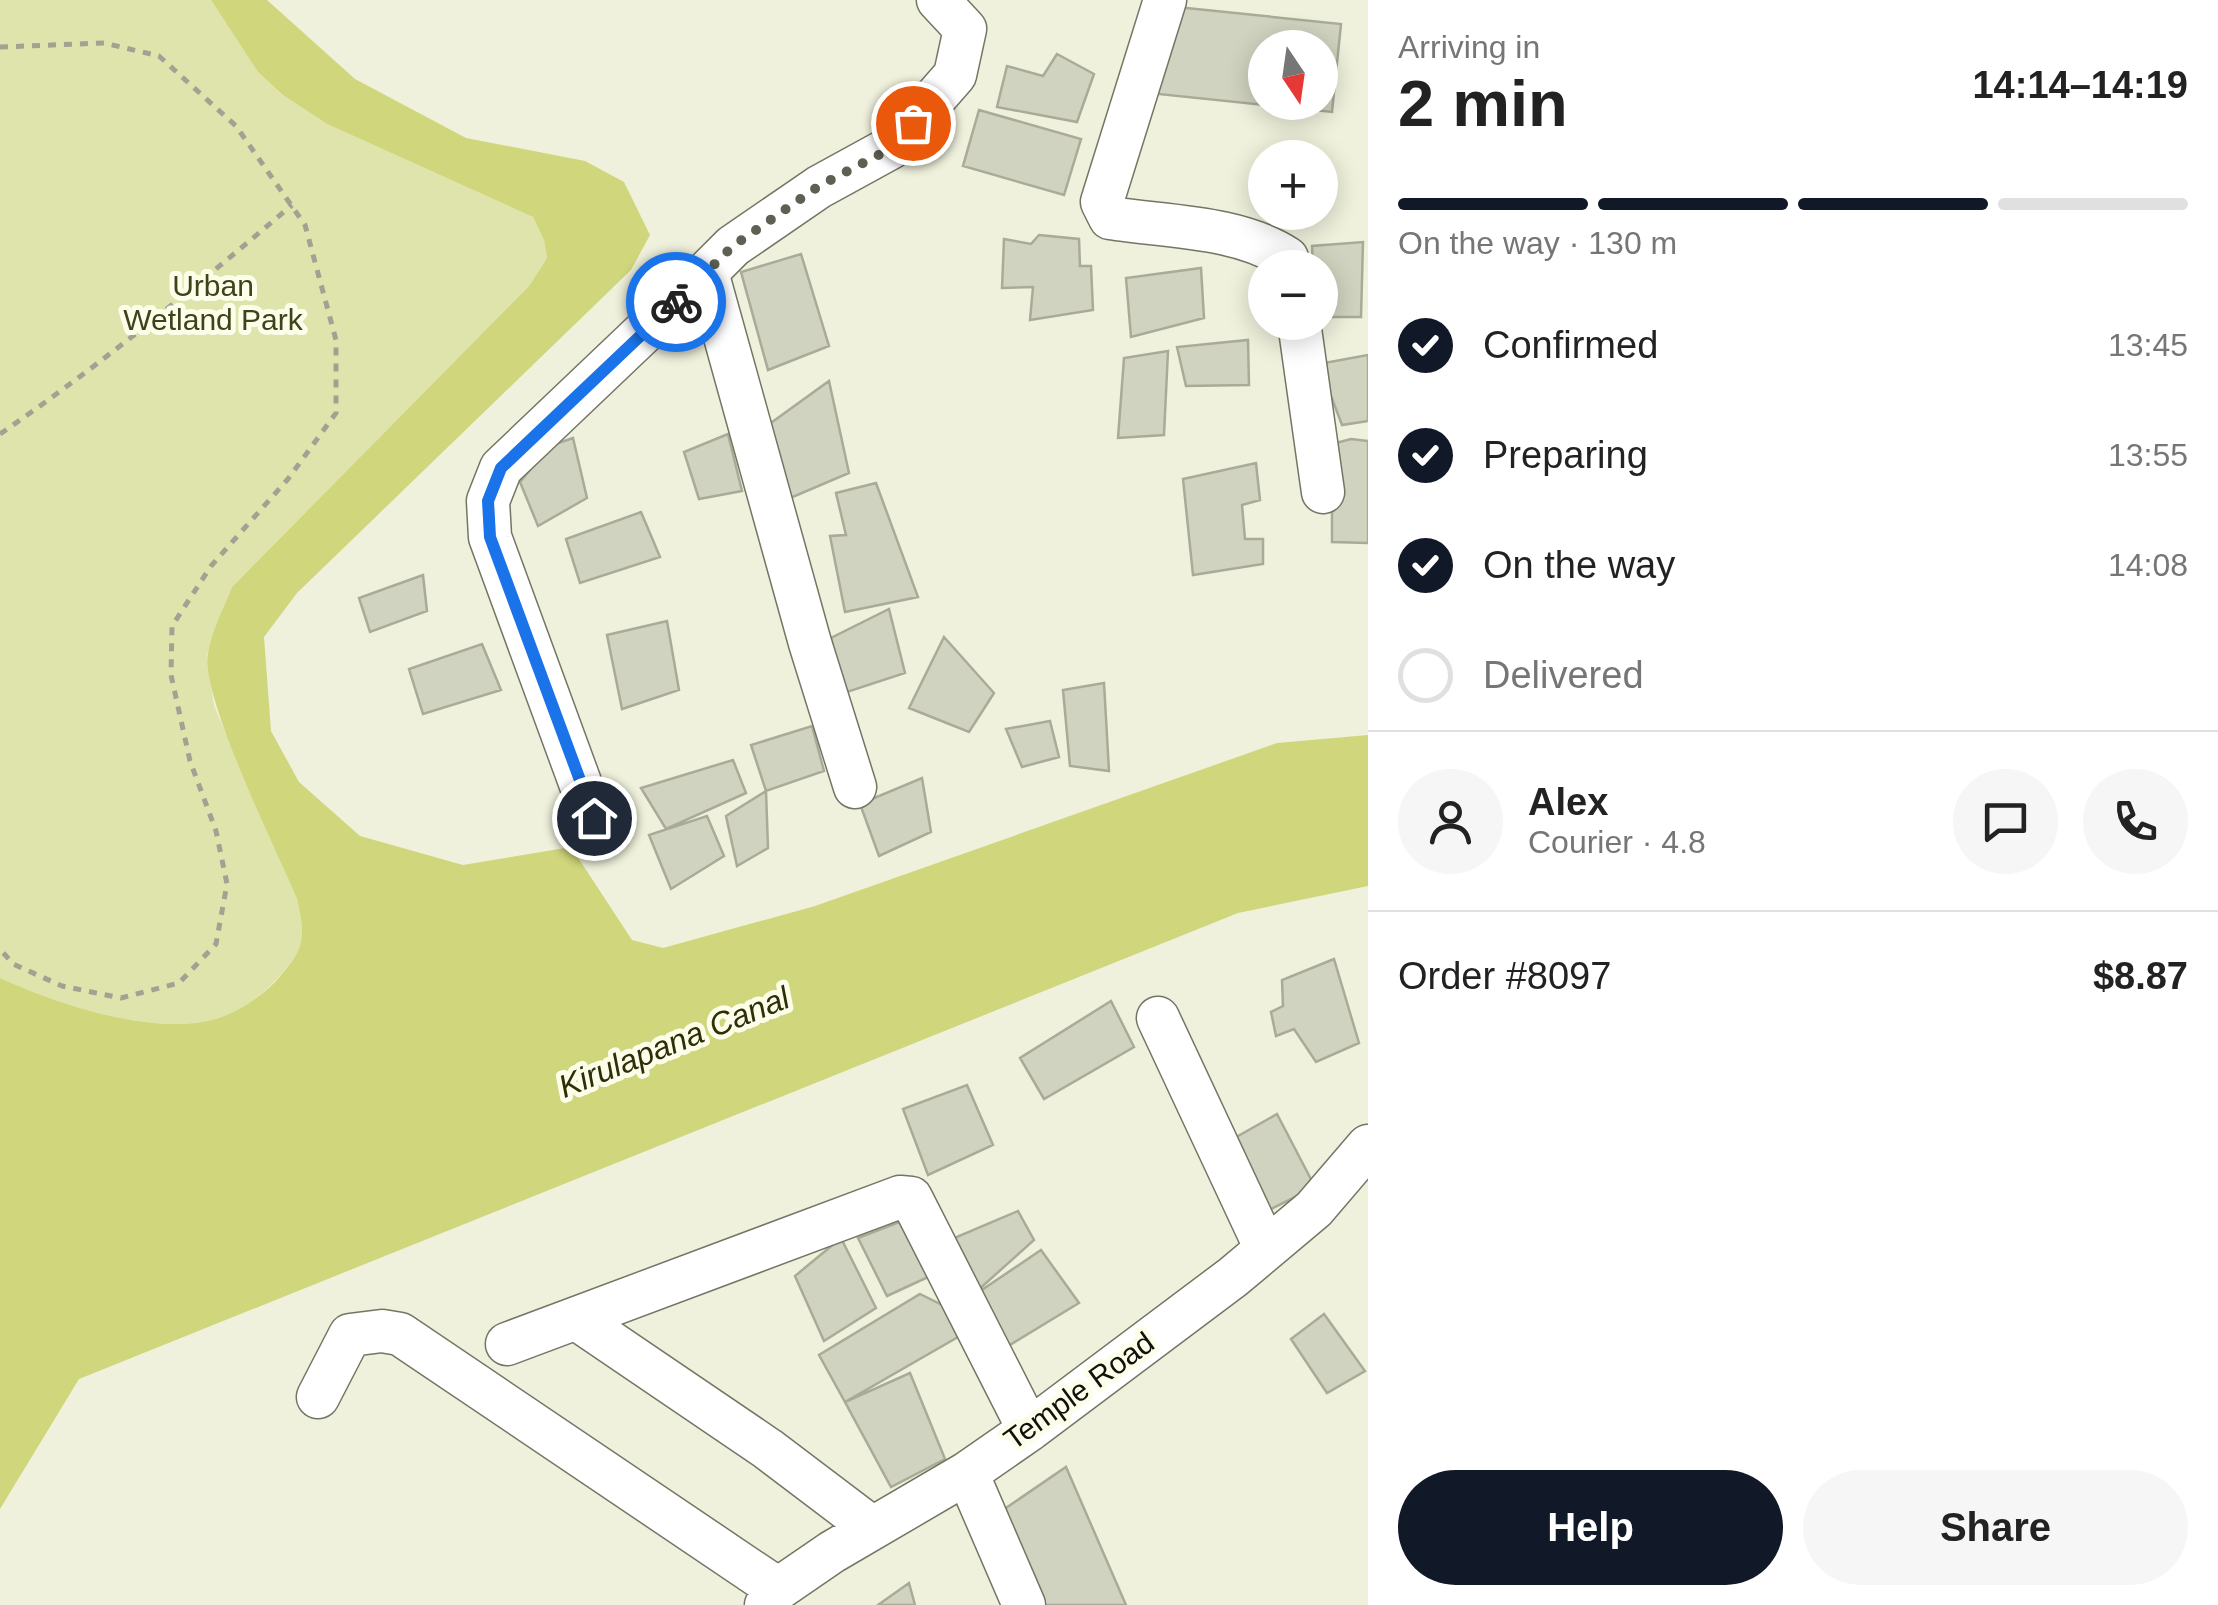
<!DOCTYPE html>
<meta charset="utf-8">
<style>
:root{--surface:#fff;--page:#f6f6f6;--text:#222;--muted:#767676;--line:#e0e0e0;--accent:#111827}
body{margin:0;font-family:Arial,sans-serif;background:var(--page);color:var(--text);height:100vh;display:flex;flex-direction:column;font-size:38px;white-space:nowrap}
*{box-sizing:border-box;margin:0}
p{font-size:32px;color:var(--muted)}
.icon{flex:none;width:55px;height:55px;fill:none;stroke:currentColor;stroke-width:2;stroke-linecap:round;stroke-linejoin:round}
.map{position:relative;flex:1;overflow:hidden}
.drawer{display:flex;flex-direction:column;background:var(--surface);width:850px}
.drawer>*{flex:none}
.needle{width:65px;rotate:167deg}
.controls{position:absolute;left:1248px;top:30px;display:grid;gap:20px}
.controls a{display:grid;place-items:center;width:90px;height:90px;border-radius:50%;background:var(--surface);box-shadow:0 5px 25px #0003;font-size:50px}
.pin{position:absolute;display:grid;place-items:center;width:85px;height:85px;color:#fff;margin:-42px;border:5px solid #fff;border-radius:50%;box-shadow:0 2px 10px #0007}
.courier{position:absolute;display:grid;place-items:center;width:100px;height:100px;margin:-50px;border:8px solid #1a73e8;border-radius:50%;background:#fff;color:#222;box-shadow:0 2px 12px #0007}
.summary em{font-style:normal;font-weight:600}
.summary div{display:flex;flex-direction:column-reverse}
.summary{display:flex;align-items:center;justify-content:space-between;height:170px;padding:0 30px}
h1{font-size:65px;font-weight:600;line-height:75px}
.bar{display:grid;grid-template-columns:repeat(4,1fr);gap:15px 10px;align-content:center;height:120px;padding:0 30px}
.bar i{height:12px;border-radius:8px;background:var(--line)}
.bar .selected{background:var(--accent)}
.bar p{grid-column:span 4}
.line{display:flex;align-items:center;gap:25px;padding:0 30px;border-top:2px solid var(--line)}
.line div{flex:1}
.round{display:grid;place-items:center;flex:none;width:105px;height:105px;border-radius:52px;background:var(--page)}
ol{padding:0 30px;list-style:none}
li{display:flex;align-items:center;gap:30px;height:110px}
li p{margin-inline-start:auto}
li .icon{padding:10px;border-radius:50%;background:var(--accent);color:#fff;stroke-width:4}
li:last-child{color:var(--muted)}
li i{width:55px;height:55px;border:5px solid var(--line);border-radius:50%}
.action{display:flex;gap:20px;margin-top:auto;padding:20px 30px}
.action a{flex:1;height:115px;border-radius:60px;background:var(--accent);color:#fff;font-size:40px;font-weight:600;line-height:115px;text-align:center}
.action a+a{background:var(--page);color:var(--text)}
main{display:flex;flex:1;min-height:0}
.map>svg:first-child{display:block}
.green{fill:#dfe4ac}
.water{fill:#d0d67b}
.building{fill:#d0d3bf;stroke:#a9ab98;stroke-width:2.5;fill-rule:evenodd}
.lines{fill:none;stroke-linecap:round;stroke-linejoin:round}
.minor-casing{stroke:#747664;stroke-width:45}
.path{stroke:#a0a292;stroke-width:5;stroke-dasharray:8 8;stroke-linecap:butt}
.minor{stroke:#fff;stroke-width:42}
.done{stroke:#5f6054;stroke-width:10;stroke-dasharray:0 18}
.route{stroke:#1a73e8;stroke-width:12}
.labels{text-anchor:middle;stroke-width:10;stroke-linejoin:round;paint-order:stroke}
.park-label{font-size:30px;fill:#40421c;stroke:#fcfeea}
.street-label{font-size:30px;fill:#11120b;stroke:#fcfeea}
.water-label{font-size:32px;font-style:italic;fill:#2e2f07;stroke:#fcfeea}
</style>
<main>
<div class="map">
<svg width="1368" height="1605" viewBox="0 0 1368 1605">
<rect width="100%" height="100%" fill="#eff1dc"/>
<path class="green" d="M0 0H211L258 72 283 95 327 124 533 217 544 240 547 258 529 286 232 587 218 624 207 655 214 706 297 899C307 941 303 951 275 981 256 1001 229 1018 202 1022 141 1032 55 1003 0 978Z"/>
<path class="water" d="M211 0H267L355 79 466 138 585 161 624 182 650 235 631 270 297 593 264 637 271 731 299 782 360 836 463 865 571 847 632 940 663 948 815 906 1277 743 1368 735V886L1238 913 79 1379 0 1509V978C55 1003 141 1032 202 1022 229 1018 256 1001 275 982 303 951 307 941 297 899 277 850 200 697 208 653 212 630 224 608 232 587L529 286 547 258 544 240 533 217 327 124 283 95 258 72Z"/>
<path class="building" d="M1167 6 1341 24 1332 112 1158 94ZM1265 48H1320V102H1265Z
M1057 54 1094 74 1077 122 997 107 1007 66 1043 76Z
M979 110 1081 139 1064 195 963 166Z
M1039 235 1079 239 1080 266H1091L1093 310 1030 320 1033 287 1002 288 1004 239 1031 244Z
M1363 242 1361 317H1320V268H1313L1312 246Z
M801 254 829 346 768 370 741 272Z
M1201 268 1204 318 1131 337 1126 278Z
M1248 340 1249 385 1186 386 1177 347Z
M1168 351 1164 435 1118 438 1124 358Z
M1368 355V421L1342 425 1319 364Z
M829 381 849 473 781 502 768 425Z
M728 434 742 491 699 499 684 452Z
M573 438 587 498 538 526 520 482 550 446Z
M1351 439 1368 441V543L1332 542V444Z
M1256 463 1260 500 1242 505 1245 539H1263V564L1193 575 1183 479Z
M876 483 918 597 845 612 830 536 846 535 836 493Z
M641 512 660 557 580 583 566 539Z
M423 575 427 611 370 632 359 598Z
M889 609 905 673 844 693 831 638Z
M667 621 679 690 622 709 607 635Z
M944 637 994 693 969 732 909 708Z
M482 644 501 690 423 714 409 669Z
M1104 683 1109 771 1070 766 1063 690Z
M1050 721 1059 757 1022 767 1006 729Z
M812 726 824 771 766 791 751 745Z
M733 760 746 793 666 829 641 788Z
M922 778 931 832 879 856 860 804Z
M766 791 768 848 737 866 726 816Z
M707 816 724 856 671 889 649 835Z
M1334 959 1359 1043 1316 1062 1294 1029 1276 1036 1271 1012 1283 1006 1282 980Z
M1111 1001 1134 1047 1044 1099 1020 1058Z
M967 1085 993 1145 928 1175 903 1109Z
M1277 1114 1315 1187 1267 1211 1231 1140Z
M1018 1211 1034 1240 967 1300 945 1242Z
M902 1221 937 1273 887 1296 858 1238Z
M841 1238 876 1308 824 1341 795 1276Z
M1041 1250 1079 1303 995 1354 967 1300Z
M920 1294 944 1306 958 1337 845 1402 819 1355Z
M1324 1314 1365 1371 1327 1393 1291 1339Z
M910 1373 945 1459 891 1487 845 1402Z
M1066 1467 1126 1605H1038L1003 1510Z
M909 1583 915 1605H878Z"/>
<g class="lines">
<g class="minor-casing">
<path id="minor" d="M1165 0 1102 202 1110 218C1168 227 1238 226 1287 258L1289 268
M1299 322 1323 492
M855 787 810 643 707 272 733 246 819 187 892 147 955 75 965 29 938 0
M593 818 490 537 488 501 501 468 707 272
M1158 1018 1266 1249
M578 1320 768 1449 871 1527
M507 1344 900 1197 911 1198 1029 1430
M318 1397 350 1335 382 1331 400 1334 778 1589
M967 1473 1024 1605
M766 1605 778 1589 832 1552 967 1473 1029 1430 1233 1277 1314 1209 1368 1146"/>
</g>
<path class="path" d="M0 47 104 43 159 56 236 126 305 225 336 340V413L288 479 211 566 172 626 171 675 190 761 216 831 227 884 216 944 179 983 121 998 62 986 13 964 0 949
M0 434C102 364 198 285 292 205"/>
<use href="#minor" class="minor"/>
</g>
<g class="lines">
<path class="done" d="M676 302 733 246 819 186 892 148 913 123"/>
<path class="route" d="M594 818 490 537 488 501 501 468 676 302"/>
</g>
<g class="labels">
<g class="park-label">
<text x="213" y="296">Urban<tspan x="213" dy="34">Wetland Park</tspan></text>
</g>
<g class="street-label">
<text transform="translate(1079 1391) rotate(-36)" y="10">Temple Road</text>
</g>
<g class="water-label">
<text transform="translate(674 1042) rotate(-22)" y="11">Kirulapana Canal</text>
</g>
</g>
</svg>
<div class="controls">
<a><svg class="needle" viewBox="-14 -14 28 28"><path d="M0-13l5 13h-10z" fill="#e53935"/><path d="M0 13l5-13h-10z" fill="#767676"/></svg></a>
<a>+</a>
<a>−</a>
</div>
<div class="pin" style="left:913px;top:123px;background:#ea580c"><svg class="icon" aria-label="bag" viewBox="0 0 24 24"><path d="M5 8h14l-1 12H6zM9 8a3 3 0 0 1 6 0"/></svg></div>
<div class="pin" style="left:594px;top:818px;background:#1f2937"><svg class="icon" aria-label="home" viewBox="0 0 24 24"><path d="M3 11l9-7 9 7M6 9v11h12V9"/></svg></div>
<div class="courier" style="left:676px;top:302px"><svg class="icon" aria-label="bike" viewBox="0 0 24 24"><circle cx="6" cy="16" r="4"/><circle cx="18" cy="16" r="4"/><path d="M6 16l4-8h5l3 8M10 8l3 8H6M13 5h3"/></svg></div>
</div>
<section class="drawer">
<div class="summary"><div><h1>2 min</h1><p>Arriving in</p></div><em>14:14–14:19</em></div>
<div class="bar"><i class="selected"></i><i class="selected"></i><i class="selected"></i><i></i><p>On the way · 130 m</p></div>
<ol>
<li><svg class="icon" aria-label="check" viewBox="0 0 24 24"><path d="M5 12l5 5 9-10"/></svg>Confirmed<p>13:45</p></li>
<li><svg class="icon" aria-label="check" viewBox="0 0 24 24"><path d="M5 12l5 5 9-10"/></svg>Preparing<p>13:55</p></li>
<li><svg class="icon" aria-label="check" viewBox="0 0 24 24"><path d="M5 12l5 5 9-10"/></svg>On the way<p>14:08</p></li>
<li><i></i>Delivered</li>
</ol>
<div class="line" style="height:180px"><a class="round"><svg class="icon" aria-label="person" viewBox="0 0 24 24"><circle cx="12" cy="8" r="4"/><path d="M4 21q1-7 8-7t8 7"/></svg></a><div><b>Alex</b><p>Courier · 4.8</p></div><a class="round"><svg class="icon" aria-label="chat" viewBox="0 0 24 24"><path d="M4 5h16v11H9l-5 4z"/></svg></a><a class="round"><svg class="icon" aria-label="phone" viewBox="0 0 24 24"><path d="M5 4h4l2 5-3 2q2 4 5 5l2-3 5 2v4C11 20 4 13 5 4z"/></svg></a></div>
<div class="line" style="height:130px"><div>Order #8097</div><b>$8.87</b></div>
<div class="action"><a>Help</a><a>Share</a></div>
</section>
</main>
